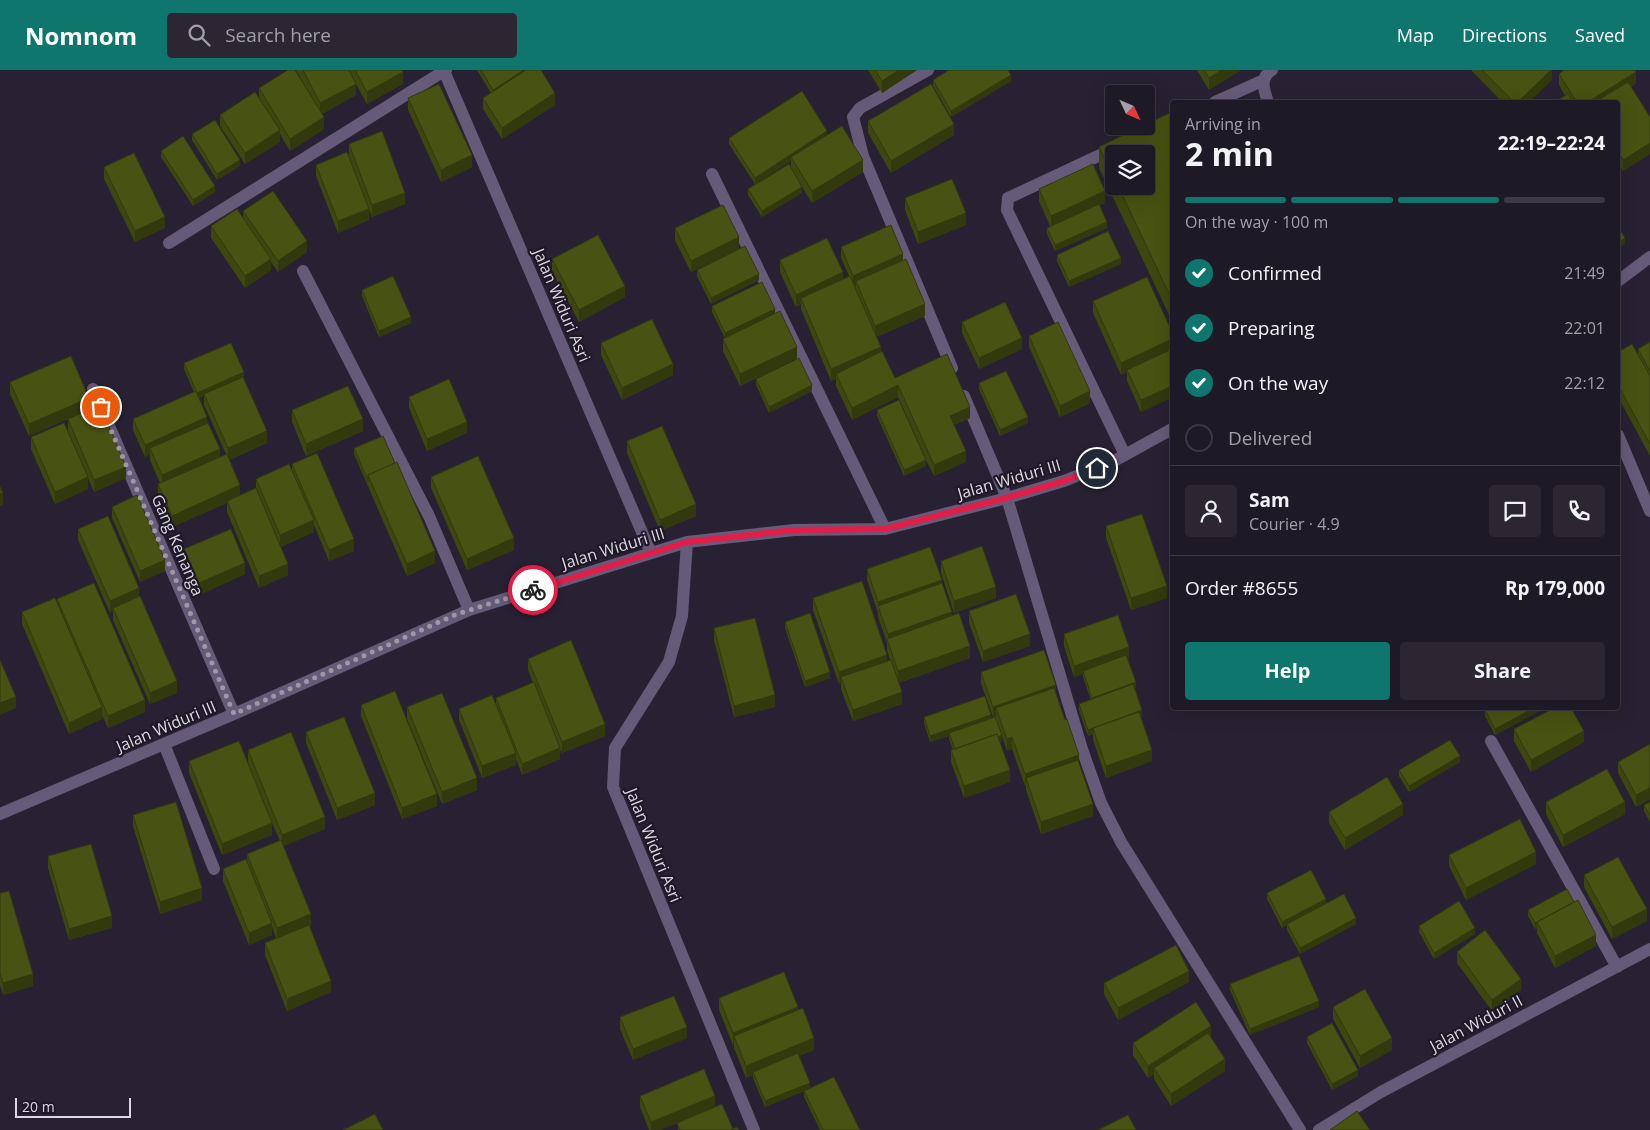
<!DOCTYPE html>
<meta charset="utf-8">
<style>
:root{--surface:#1e1926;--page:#2b2632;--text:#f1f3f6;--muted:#a1a0a7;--line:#3c3843;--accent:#0f766e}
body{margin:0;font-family:"Open Sans",sans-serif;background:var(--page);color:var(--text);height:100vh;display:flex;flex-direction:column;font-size:19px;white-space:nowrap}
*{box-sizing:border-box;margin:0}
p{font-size:16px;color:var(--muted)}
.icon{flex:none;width:28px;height:28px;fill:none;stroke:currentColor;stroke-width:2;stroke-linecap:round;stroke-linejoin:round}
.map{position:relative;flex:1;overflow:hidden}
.sheet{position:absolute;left:1170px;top:30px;width:450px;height:610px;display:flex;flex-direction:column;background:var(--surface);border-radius:5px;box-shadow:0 5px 20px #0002,0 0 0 1px var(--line)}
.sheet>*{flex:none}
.needle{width:32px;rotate:134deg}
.tools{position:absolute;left:1105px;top:15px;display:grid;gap:10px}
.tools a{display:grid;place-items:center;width:50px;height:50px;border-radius:5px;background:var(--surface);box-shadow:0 5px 20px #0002,0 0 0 1px var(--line);font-size:25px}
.scale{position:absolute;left:15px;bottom:12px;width:116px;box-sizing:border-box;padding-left:5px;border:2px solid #dcd8e3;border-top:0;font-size:14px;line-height:18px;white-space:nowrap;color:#dcd8e3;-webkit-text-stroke:4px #1f1829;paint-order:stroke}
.pin{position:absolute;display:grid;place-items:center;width:42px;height:42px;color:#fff;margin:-21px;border:2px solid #fff;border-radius:50%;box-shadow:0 1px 5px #0007}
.courier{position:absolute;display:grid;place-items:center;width:50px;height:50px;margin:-25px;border:4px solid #e11d48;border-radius:50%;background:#fff;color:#222;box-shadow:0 1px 6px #0007}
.summary em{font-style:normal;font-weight:700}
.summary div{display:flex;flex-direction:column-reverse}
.summary{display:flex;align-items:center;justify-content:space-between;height:85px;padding:0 15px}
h1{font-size:32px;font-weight:700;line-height:38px}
.bar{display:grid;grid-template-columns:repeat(4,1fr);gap:8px 5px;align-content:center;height:60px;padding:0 15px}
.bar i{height:6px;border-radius:4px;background:var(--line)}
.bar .active{background:var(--accent)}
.bar p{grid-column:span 4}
.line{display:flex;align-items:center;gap:12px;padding:0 15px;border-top:1px solid var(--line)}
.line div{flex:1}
.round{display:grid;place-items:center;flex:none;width:52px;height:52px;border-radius:5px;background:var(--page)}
ol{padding:0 15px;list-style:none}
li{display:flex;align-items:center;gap:15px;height:55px}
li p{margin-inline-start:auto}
li .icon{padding:5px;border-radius:50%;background:var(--accent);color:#fff;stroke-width:4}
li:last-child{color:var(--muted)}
li i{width:28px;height:28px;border:2px solid var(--line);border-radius:50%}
.action{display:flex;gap:10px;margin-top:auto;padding:10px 15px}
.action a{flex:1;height:58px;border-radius:5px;background:var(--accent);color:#fff;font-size:20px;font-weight:700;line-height:58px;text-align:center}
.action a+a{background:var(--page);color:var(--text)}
header{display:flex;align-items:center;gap:30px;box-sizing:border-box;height:70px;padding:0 25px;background:var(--accent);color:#fff}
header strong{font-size:24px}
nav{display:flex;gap:28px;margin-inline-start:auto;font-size:18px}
.search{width:350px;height:45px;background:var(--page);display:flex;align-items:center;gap:12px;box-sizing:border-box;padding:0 18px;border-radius:5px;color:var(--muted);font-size:19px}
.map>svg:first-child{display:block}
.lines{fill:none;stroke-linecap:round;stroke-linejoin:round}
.minor{stroke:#655a78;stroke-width:12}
.wall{fill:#3e470f;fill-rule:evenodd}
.shaded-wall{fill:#32390d}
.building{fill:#485212;stroke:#32390d}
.done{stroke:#9d98a5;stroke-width:5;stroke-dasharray:0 9}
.route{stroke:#e11d48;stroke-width:6}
.labels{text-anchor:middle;stroke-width:4.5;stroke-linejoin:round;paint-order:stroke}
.street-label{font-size:16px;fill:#dcd8e3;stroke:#1f1829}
</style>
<header>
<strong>Nomnom</strong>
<div class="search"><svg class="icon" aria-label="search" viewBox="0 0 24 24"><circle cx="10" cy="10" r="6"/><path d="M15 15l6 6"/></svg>Search here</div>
<nav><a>Map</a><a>Directions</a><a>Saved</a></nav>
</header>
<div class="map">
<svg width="1650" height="1060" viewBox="0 0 1650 1060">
<rect width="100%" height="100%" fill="#282133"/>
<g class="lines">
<path class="minor" d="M446 0 444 1 651 483
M928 0 860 38 853 47 863 86 952 298
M1215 32 1264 10
M1268 32C1264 20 1259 8 1272 0
M1113 79 1008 128 1007 140 1125 385
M712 104 885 459
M169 173 444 1
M303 201 429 446 469 540
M1618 211 1650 187
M93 319 234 644
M964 326 1007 428 1082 679 1101 733 1121 772 1300 1060
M1618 365 1650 441
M687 472 682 546 669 592 615 678 613 717 754 1060
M1491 671 1617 897
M164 674 214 799
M0 744 234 644 469 540 687 472 794 460 885 459 1007 428 1064 411 1114 391 1172 359
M1319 1060 1381 1022 1650 879"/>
</g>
<path class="wall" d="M296 0H402L403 14 367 34 356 14V25L322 44 324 59 290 81 280 64V72L245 94 220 56V45L259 28V18L305 17Z
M477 0H541L555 35 502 69 483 39V28L491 23Z
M868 0H917L882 23Z
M1197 0H1241L1209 20Z
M1471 0H1552V10L1529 32H1502Z
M1559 4 1636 13 1631 17 1650 47V84L1623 101 1618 93V32H1554L1565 26 1559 15Z
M933 10 1011 11 951 47 933 16Z
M408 28 472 97 441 112 408 40Z
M1172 42V251L1099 98V77ZM1114 84 1146 116H1114Z
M868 51 954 65 891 103 868 63Z
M192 64 240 96 217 110 192 70Z
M827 65 863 102 812 133 797 109 802 123 762 147 748 125V119L755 114 729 74V68ZM791 91V98L757 113Z
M349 74 405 134 372 147 369 139V150L338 163 316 106V95L349 86Z
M161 81 215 122 193 136 161 87Z
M104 97 165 158 135 172 104 109Z
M1039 119 1105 133 1099 135 1107 158 1055 181 1047 164V158L1050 156 1039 131Z
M905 128 966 155 918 174 905 140Z
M243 141 307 182 278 202 271 192V200L245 218 211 168V156L243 148Z
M675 158 739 179 691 202 675 170Z
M841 177 903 190 925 246 876 267 881 282 895 308 970 348 954 355 966 392 934 406 926 390V396L904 406 877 346V340L924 385 898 327 852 350 836 316V309L831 311 801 239V234L796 237 780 202V190L843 209 849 206 841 188Z
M1057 185 1121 194 1069 217 1057 191Z
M552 189 625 227 579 252 552 201Z
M697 200 759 210 711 234 697 206Z
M362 220 411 253 379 267 362 226Z
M1093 231 1172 262V327L1141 342 1127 311V302L1121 305 1093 243Z
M712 236 775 244 797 288 740 316 723 281V269L725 268 712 242Z
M962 252 1022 279 979 299 962 263Z
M1029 266 1090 333 1060 347 1029 277Z
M1650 272V386L1618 327V282L1638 284V279Z
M601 273 673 305 622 330 601 285Z
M184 293 244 308 267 373 229 390 240 425 256 420V409L292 401V394L354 481 329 491 314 455V462L281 477 288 505 259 518 227 442V433L172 457 158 425V414L160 413 150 390V384L145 387 133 360V349L194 322 184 299ZM204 326V335L226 384 220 387 199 328Z
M756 309 812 321 769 343 756 315Z
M10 312 89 340 126 408 94 422 88 408V419L55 434 31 379V367L68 361V349L77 345 29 366 10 324Z
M979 313 1028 353 1000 366 979 319Z
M409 327 467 363 427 381 409 338Z
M292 340 363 361 306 386 292 352Z
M627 371 696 446 660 461 627 383Z
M354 378 435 493 407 506 354 384Z
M431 407 514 480 467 500 431 418Z
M112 437 165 501 140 512 112 448Z
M1106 456 1167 528 1131 540 1106 468Z
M78 459 139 526 177 623 150 634 113 550V541L110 543 78 470Z
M184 479 245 504 199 525 184 490Z
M941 491 996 528 954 543 941 503Z
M867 499 942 514 952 546 970 588 899 613 902 634 853 651 841 619V613L839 614 813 540V528L887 591 890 590 887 580V573L878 547V543L867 510Z
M57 529 145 642 108 658 102 645V649L69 664 22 554V542L57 532Z
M969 541 1030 576 983 592 969 553Z
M785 552 830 608 805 617 785 558Z
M714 558 775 637 734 647 714 570Z
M1064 564 1129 589H1128L1142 646 1141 647 1152 691 1106 708 1093 670V664L1088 666 1079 640V634L1091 630 1083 607V604L1074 607 1064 576Z
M528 589 605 666 562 683 560 680V689L522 705 516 689V695L482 708 459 650V639L496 634V628L533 613 528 600Z
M981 602 1056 626 1079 695 1093 746 1041 764 1026 720V716H1025L1012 679 1007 681 1002 666V671L1000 672 1010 712 964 728 951 692V680H953L949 669V666L930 672 924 653V647H993L981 613Z
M361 635 437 736 402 749 361 646Z
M407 637 477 720 442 734 407 649Z
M1489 638H1545L1495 665 1485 646V640Z
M1514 659 1584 672 1531 702 1514 671Z
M306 662 375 735 337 750 306 673Z
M1650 674 1636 737 1618 703V692Z
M248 680 325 759 283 776 311 856 310 857 331 922 287 941 265 885V873L276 868 272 857V865L249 875 223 811V799L247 792V784L280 771 272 753V765L222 785 189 703V691L248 692Z
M1460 692 1409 722 1399 706V700Z
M1546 732 1625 744 1563 777 1546 744Z
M1650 732V752L1644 741V735Z
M1329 742 1403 745 1345 780 1329 753Z
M133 745 202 830 160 844 133 756Z
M1449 785 1536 794 1466 830 1449 796Z
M48 786 112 858 69 870 48 798Z
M1584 805 1647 851 1612 869 1584 817Z
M0 823 33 916 3 925 0 915Z
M1267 823 1326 834 1356 854 1300 884 1287 860V855L1282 858 1267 829Z
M1528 840 1596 876 1555 898 1537 863V858L1535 859 1528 846Z
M1419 856 1475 864 1434 889 1419 862Z
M1457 882 1521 920 1492 941 1457 893Z
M1189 912 1118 950 1104 924V913Z
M1230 914 1319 937 1250 965 1230 920Z
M719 928 798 940 814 980 799 986 810 1019 860 1060H820L804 1027V1021L806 1020 765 1037 753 1008V1005L746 1008 734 978V975H733L719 940Z
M1333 937 1392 980 1360 998 1333 949Z
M620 947 687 968 633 990 620 959Z
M1211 967 1225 1001 1171 1036 1154 1009V1004L1148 1008 1133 985V973Z
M1307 967 1358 1006 1332 1020 1307 973Z
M640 1026 715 1036 733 1059 739 1060H678L677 1053 660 1060H649L640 1037Z"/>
<path class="shaded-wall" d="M524 0H533L493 26V20Z
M899 0H917L882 23V11Z
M1222 0H1241L1209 20V8Z
M1551 0H1552V10L1529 32H1518Z
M403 2V14L367 34V22Z
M1636 2V13L1606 32H1588Z
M1011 5V11L951 47V41Z
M356 14V25L320 45V33Z
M555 23V35L502 69V58Z
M324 47V59L290 81V69Z
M954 54V65L891 103V91Z
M280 60V72L245 94V83Z
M827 61V67L791 87V91L755 114V108Z
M1650 73V84L1623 101V90Z
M472 85V97L441 112V100Z
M240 90V96L217 110V104Z
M863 90V102L812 133V121Z
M215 116V122L193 136V130Z
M802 117V123L762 147V141Z
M1105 121V133L1051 158V146Z
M405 123V134L372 147V135Z
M369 139V150L338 163V151Z
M966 143V155L918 174V162Z
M165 147V158L135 172V161Z
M1107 152V158L1055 181V175Z
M739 167V179L691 202V191Z
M1625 168V174L1618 179V173Z
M307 171V182L278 202V191Z
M903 184V195L856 211V216L853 217V206Z
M1121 188V194L1069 217V211Z
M271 189V200L245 218V206Z
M843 202V214L801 228V234L796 237V225Z
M759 204V210L711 234V228Z
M625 216V227L579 252V240Z
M925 234V246L875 267V256Z
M775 239V245L725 269V263Z
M411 247V253L379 267V261Z
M1022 268V279L979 299V288Z
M1172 269V281L1127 300V302L1121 305V293Z
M797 277V288L740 316V304Z
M881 277V289L836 304V309L831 311V299Z
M673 294V305L622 330V318Z
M244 302V308L204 324V326L197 329V323Z
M812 315V321L769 343V337Z
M898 315V327L852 350V338Z
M1172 316V327L1141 342V330Z
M1090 321V333L1060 347V336Z
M89 328V340L29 366V354Z
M970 337V348L950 357V346Z
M207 347V359L150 378V384L145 387V375Z
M1028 347V353L1000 366V360Z
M363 349V361L306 386V374Z
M467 352V363L427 381V369Z
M267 361V373L228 390V378Z
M220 379V391L162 416V405Z
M966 381V392L934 406V395Z
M926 390V396L904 406V400Z
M126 397V408L94 422V410Z
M88 407V419L55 434V422Z
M240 415V427L227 431V433L172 457V446Z
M3 423V435L0 436V424Z
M696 434V446L660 461V450Z
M314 450V462L280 477V465Z
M514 468V480L467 500V489Z
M354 469V481L329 491V480Z
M435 481V493L407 506V494Z
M165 490V501L140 512V501Z
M245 493V504L199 525V513Z
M288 494V505L259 518V506Z
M942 510V521L878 537V532Z
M1167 516V528L1131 540V528Z
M996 517V528L954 543V531Z
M139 518V530L113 538V541L110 543V531Z
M952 542V553L888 571V564Z
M1030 564V576L983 592V581Z
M970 576V588L898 613V601Z
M1129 577V589L1084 604 1083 601V604L1074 607V596Z
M887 585V596L841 607V613L839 614V602Z
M830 602V608L805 617V611Z
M177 611V623L150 634V623Z
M1136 612V618L1092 634V628Z
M1056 615V627L996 638V647L993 648V637Z
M902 622V634L853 651V640Z
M775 625V637L734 647V636Z
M16 627V638L0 645V633Z
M145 630V642L108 658V646Z
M102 637V649L69 664V653Z
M1534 638H1545L1495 665V659Z
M1142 640V646L1094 663 1093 658V664L1088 666V660Z
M991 645V651L949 663V666L930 672V666Z
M605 654V666L562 683V672Z
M1584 661V672L1531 702V690Z
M1002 665V671L955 687V681Z
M1012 667V679L1007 681V669Z
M560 678V689L522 705V694Z
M1152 680V691L1106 708V696Z
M516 683V695L482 708V696Z
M1079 685V697L1026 708V716H1025V704Z
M1460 686V692L1409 722V716Z
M1010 700V712L964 728V716Z
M477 708V720L442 734V722Z
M1650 718V730L1636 737V725Z
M375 723V735L337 750V738Z
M437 724V736L402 749V738Z
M1625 732V744L1563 777V765Z
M1093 734V746L1041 764V752Z
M1403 734V745L1345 780V768Z
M325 747V759L282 777V765Z
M272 753V765L222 785V774Z
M1536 782V794L1466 830V818Z
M202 818V830L160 844V832Z
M1326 829V835L1282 858V852Z
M1647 839V851L1612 869V857Z
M311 844V856L277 870V858Z
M112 846V858L69 870V859Z
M1356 848V854L1300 884V878Z
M1537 852V858L1535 859V853Z
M272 853V865L249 875V863Z
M1475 858V864L1434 889V883Z
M1596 865V876L1555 898V886Z
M1189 901V912L1118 950V938Z
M33 904V916L3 925V913Z
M1521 909V920L1492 941V930Z
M331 911V922L287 941V929Z
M1319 931V937L1250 965V959Z
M798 937V948L734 966V975H733V963Z
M1211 956V967L1154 998V1004L1148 1008V996Z
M687 957V968L633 990V979Z
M814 968V980L754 1004 753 1002V1005L746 1008V996Z
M1392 968V980L1360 998V986Z
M1225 989V1001L1171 1036V1024Z
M1358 1000V1006L1332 1020V1014Z
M810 1013V1019L765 1037V1031Z
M715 1026V1037L660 1060H651V1052Z"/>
<path class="building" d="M288 0H295L324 47 290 69 259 18Z
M303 0H349L356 14 320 33Z
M355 0H402L403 2 367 22Z
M481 0H524L493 20Z
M526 0H541L555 23 502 58 483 28Z
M875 0H899L882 11Z
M949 0H1008L1011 5 951 41 933 10Z
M1204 0H1222L1209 8Z
M1482 0H1551L1518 32H1514Z
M1564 0H1635L1636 2 1588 32H1577L1559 4Z
M1628 12 1650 47V73L1623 90 1618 81V32H1595Z
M439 14 472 85 441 100 408 28Z
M931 14 954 54 891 91 868 51Z
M802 21 827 61 755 108 729 68Z
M255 22 280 60 245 83 220 45Z
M1568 24 1573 32H1554Z
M1172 42V230L1118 116H1146V84H1114V108L1099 77 1142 56H1146V54Z
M215 50 240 90 217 104 192 64Z
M842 56 863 90 812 121 791 87Z
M382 61 405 123 372 135 349 74Z
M183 66 215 116 193 130 161 81Z
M347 82 369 139 338 151 316 95Z
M134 83 165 147 135 161 104 97Z
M789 94 802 117 762 141 748 119Z
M1093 94 1105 121 1051 146 1039 119Z
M952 109 966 143 918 162 905 128Z
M273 121 307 171 278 191 243 141Z
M1099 134 1107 152 1055 175 1047 158Z
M723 135 739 167 691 191 675 158Z
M237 139 271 189 245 206 211 156Z
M891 155 903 184 853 206 841 177Z
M1618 156 1625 168 1618 173Z
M1108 161 1121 188 1069 211 1057 185Z
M598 165 625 216 579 240 552 189Z
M827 168 843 202 796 225 780 190Z
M745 176 759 204 711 228 697 200Z
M906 189 925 234 875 256 856 211Z
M393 206 411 247 379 261 362 220Z
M850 206 881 277 831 299 801 228Z
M1147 207 1172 262V269L1121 293 1093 231Z
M762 212 775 239 725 263 712 236Z
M1005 232 1022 268 979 288 962 252Z
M780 241 797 277 740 304 723 269Z
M652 249 673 294 622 318 601 273Z
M1058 252 1090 321 1060 336 1029 266Z
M1650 272V301L1638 279Z
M231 273 244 302 197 323 184 293Z
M1632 274 1650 306V374L1618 315V282Z
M1172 279V316L1141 330 1127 300Z
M882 281 895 308 947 284 970 337 950 346 966 381 934 395 898 315 852 338 836 304Z
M71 286 89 328 29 354 10 312Z
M799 288 812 315 769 337 756 309Z
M1006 301 1028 347 1000 360 979 313Z
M243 307 267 361 228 378 204 324Z
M449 309 467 352 427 369 409 327Z
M348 316 363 349 306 374 292 340Z
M196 321 207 347 145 375 133 349Z
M899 330 926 390 904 400 877 340Z
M100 335 126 397 94 410 68 349Z
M64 353 88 407 55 422 31 367Z
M208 353 220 379 162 405 150 378Z
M662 356 696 434 660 450 627 371Z
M383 366 395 393 368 405V411L354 378Z
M317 383 354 469 329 480 292 394Z
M227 384 240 415 172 446 158 414Z
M478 386 514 468 467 489 431 407Z
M397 392 435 481 407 494 368 405Z
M289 394 314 450 280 465 256 409Z
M0 416 3 423 0 424Z
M256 418 288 494 259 506 227 431Z
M137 425 165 490 140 501 112 437Z
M1142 444 1167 516 1131 528 1106 456Z
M108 446 139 518 110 531 78 459Z
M231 459 245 493 199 513 184 479Z
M982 476 996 517 954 531 941 491Z
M930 477 942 510 878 532 867 499Z
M862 511 887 585 839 602 813 528Z
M94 513 145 630 108 646 57 529Z
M942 513 952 542 888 564 878 536Z
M1016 524 1030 564 983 581 969 541Z
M140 526 177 611 150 623 113 538Z
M55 528 102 637 69 653 22 542Z
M810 543 830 602 805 611 785 552Z
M959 543 970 576 898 601 887 569Z
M1118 545 1129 577 1074 596 1064 564Z
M755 548 775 625 734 636 714 558Z
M571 570 605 654 562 672 528 589Z
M1044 580 1056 615 993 637 981 602Z
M1126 585 1136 612 1092 628 1083 601Z
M0 590 16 627 0 633Z
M891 590 902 622 853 640 841 607Z
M534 612 560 678 522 694 496 628Z
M1133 614 1142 640 1088 660 1079 634Z
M1054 618 1065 650 1067 649 1079 685 1025 704 1012 667 1007 669 996 638Z
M395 621 437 724 402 738 361 635Z
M442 623 477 708 442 722 407 637Z
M492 625 516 683 482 696 459 639Z
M985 626 991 645 930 666 924 647Z
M1489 638H1534L1495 659 1485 640Z
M1554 638H1571L1584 661 1531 690 1514 659Z
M1139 642 1152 680 1106 696 1093 658Z
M344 647 375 723 337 738 306 662Z
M995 647 1002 665 998 667 997 664 955 679 949 663Z
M291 662 325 747 282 765 248 680Z
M997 664 1010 700 964 716 951 680Z
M1450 670 1460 686 1409 716 1399 700Z
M239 671 272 753 222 774 189 691Z
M1650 674V718L1636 725 1618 692Z
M1078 690 1093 734 1041 752 1026 708Z
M1607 699 1625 732 1563 765 1546 732Z
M1387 707 1403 734 1345 768 1329 742Z
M176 732 202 818 160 832 133 745Z
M1650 732V746L1644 735Z
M1520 749 1536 782 1466 818 1449 785Z
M281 770 311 844 277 858 247 784Z
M91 774 112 846 69 859 48 786Z
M1618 787 1647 839 1612 857 1584 805Z
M246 789 272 853 249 863 223 799Z
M1311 800 1326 829 1282 852 1267 823Z
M1567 819 1574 832 1535 853 1528 840Z
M9 821 33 904 3 913 0 903V823Z
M1344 824 1356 848 1300 878 1287 854Z
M1578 830 1596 865 1555 886 1537 852Z
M1459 831 1475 858 1434 883 1419 856Z
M309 855 331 911 287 929 265 873Z
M1485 860 1521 909 1492 930 1457 882Z
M1176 875 1189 901 1118 938 1104 913Z
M1299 886 1319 931 1250 959 1230 914Z
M784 902 798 937 733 963 719 928Z
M1365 919 1392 968 1360 986 1333 937Z
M674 926 687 957 633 979 620 947Z
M1196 932 1211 956 1148 996 1133 973Z
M803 938 814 968 746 996 734 966Z
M1332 953 1358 1000 1332 1014 1307 967Z
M1208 963 1225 989 1171 1024 1154 998Z
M798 983 810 1013 765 1031 753 1002Z
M704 999 715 1026 651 1052 640 1026Z
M834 1007 860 1060H823L804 1021Z
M722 1034 733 1059 730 1060H680L677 1053Z
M1357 1041 1370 1060H1330Z
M375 1044 383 1060H343Z
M1128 1045 1136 1060H1098Z
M737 1057 739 1060H730Z"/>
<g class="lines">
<path class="done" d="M101 337 234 644 457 544 533 520"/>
<path class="route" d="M533 520 687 472 794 460 885 459 1006 428 1064 411 1097 398"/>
</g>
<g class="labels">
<g class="street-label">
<text transform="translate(562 235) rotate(67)" y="6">Jalan Widuri Asri</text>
<text transform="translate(1009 409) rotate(-16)" y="6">Jalan Widuri III</text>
<text transform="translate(178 475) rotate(67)" y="6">Gang Kenanga</text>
<text transform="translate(613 478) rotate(-17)" y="6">Jalan Widuri III</text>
<text transform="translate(166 656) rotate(-23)" y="6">Jalan Widuri III</text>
<text transform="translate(654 775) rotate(68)" y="6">Jalan Widuri Asri</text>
<text transform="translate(1476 953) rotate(-28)" y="6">Jalan Widuri II</text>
</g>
</g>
</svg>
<div class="tools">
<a><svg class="needle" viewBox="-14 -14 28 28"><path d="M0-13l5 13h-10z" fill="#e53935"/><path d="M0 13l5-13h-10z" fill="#a1a0a7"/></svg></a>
<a><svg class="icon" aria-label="layers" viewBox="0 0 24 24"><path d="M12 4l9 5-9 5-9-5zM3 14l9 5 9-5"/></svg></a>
</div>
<div class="scale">20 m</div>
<div class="pin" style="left:101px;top:337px;background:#ea580c"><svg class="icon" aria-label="bag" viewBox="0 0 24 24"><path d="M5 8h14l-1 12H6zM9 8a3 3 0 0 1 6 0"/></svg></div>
<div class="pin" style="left:1097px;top:398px;background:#1f2937"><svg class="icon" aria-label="home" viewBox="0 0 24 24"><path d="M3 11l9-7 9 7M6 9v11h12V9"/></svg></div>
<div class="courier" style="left:533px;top:520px"><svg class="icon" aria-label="bike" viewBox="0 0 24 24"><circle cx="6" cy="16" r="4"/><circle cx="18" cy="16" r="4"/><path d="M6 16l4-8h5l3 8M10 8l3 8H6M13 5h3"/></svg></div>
<section class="sheet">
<div class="summary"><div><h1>2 min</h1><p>Arriving in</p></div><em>22:19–22:24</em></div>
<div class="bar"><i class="active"></i><i class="active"></i><i class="active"></i><i></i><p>On the way · 100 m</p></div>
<ol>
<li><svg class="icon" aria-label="check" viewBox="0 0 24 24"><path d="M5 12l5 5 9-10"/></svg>Confirmed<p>21:49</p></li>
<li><svg class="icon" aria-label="check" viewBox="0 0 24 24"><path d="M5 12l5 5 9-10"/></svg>Preparing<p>22:01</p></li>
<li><svg class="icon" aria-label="check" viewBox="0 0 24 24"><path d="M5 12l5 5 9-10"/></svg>On the way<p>22:12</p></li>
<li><i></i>Delivered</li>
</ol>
<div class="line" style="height:90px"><a class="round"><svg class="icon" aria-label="person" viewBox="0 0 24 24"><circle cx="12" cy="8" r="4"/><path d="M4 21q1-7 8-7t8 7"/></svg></a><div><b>Sam</b><p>Courier · 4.9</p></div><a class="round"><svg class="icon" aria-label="chat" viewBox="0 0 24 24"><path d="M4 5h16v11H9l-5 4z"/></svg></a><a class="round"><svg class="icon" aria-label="phone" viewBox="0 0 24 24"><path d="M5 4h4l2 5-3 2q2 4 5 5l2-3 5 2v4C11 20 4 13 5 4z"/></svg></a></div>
<div class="line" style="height:65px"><div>Order #8655</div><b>Rp 179,000</b></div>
<div class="action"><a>Help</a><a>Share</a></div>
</section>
</div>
